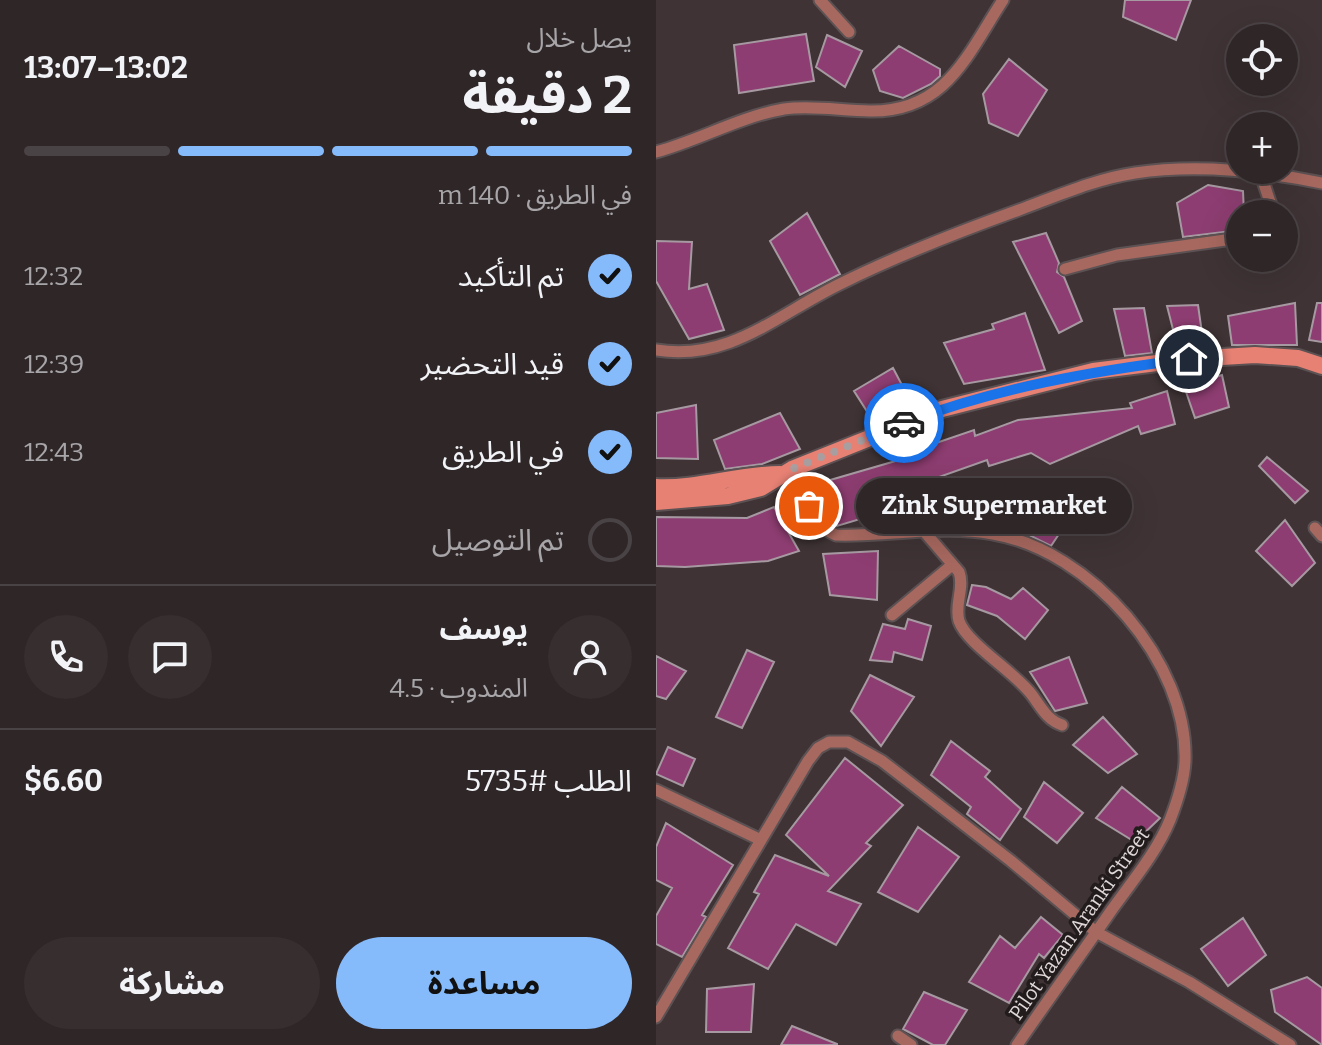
<!DOCTYPE html>
<html lang="ar">
<meta charset="utf-8">
<style>
:root{--surface:#2f2628;--page:#372e30;--text:#f1f3f6;--muted:#a7a5a8;--line:#4a4345;--accent:#86bbfb}
body{margin:0;font-family:Bitter,"Noto Sans Arabic",serif;background:var(--page);color:var(--text);direction:rtl;height:100vh;display:flex;flex-direction:column;font-size:30px;white-space:nowrap}
*{box-sizing:border-box;margin:0}
p{font-size:26px;color:var(--muted)}
.icon{flex:none;width:44px;height:44px;fill:none;stroke:currentColor;stroke-width:2;stroke-linecap:round;stroke-linejoin:round}
.map{position:relative;flex:1;overflow:hidden;direction:ltr}
.details{display:flex;flex-direction:column;background:var(--surface);width:656px}
.details>*{flex:none}
.buttons{position:absolute;left:570px;top:24px;display:grid;gap:16px}
.buttons a{display:grid;place-items:center;width:72px;height:72px;border-radius:50%;background:var(--surface);box-shadow:0 8px 32px #0002,0 0 0 2px var(--line);font-size:40px}
.pin{position:absolute;display:grid;place-items:center;width:68px;height:68px;color:#fff;margin:-34px;border:4px solid #fff;border-radius:50%;box-shadow:0 2px 8px #0007}
.courier{position:absolute;display:grid;place-items:center;width:80px;height:80px;margin:-40px;border:6px solid #1a73e8;border-radius:50%;background:#fff;color:#222;box-shadow:0 2px 10px #0007}
.bubble{position:absolute;height:56px;border-radius:28px;background:var(--surface);box-shadow:0 8px 32px #0002,0 0 0 2px var(--line);font-size:26px;font-weight:700;line-height:56px;text-align:center;direction:rtl}
.head em{font-style:normal;font-weight:700}
.head div{display:flex;flex-direction:column-reverse}
.head{display:flex;align-items:center;justify-content:space-between;height:136px;padding:0 24px}
h1{font-size:52px;font-weight:700;line-height:60px}
.bar{display:grid;grid-template-columns:repeat(4,1fr);gap:12px 8px;align-content:center;height:96px;padding:0 24px}
.bar i{height:10px;border-radius:6px;background:var(--line)}
.bar .current{background:var(--accent)}
.bar p{grid-column:span 4}
.line{display:flex;align-items:center;gap:20px;padding:0 24px;border-top:2px solid var(--line)}
.line div{flex:1}
.round{display:grid;place-items:center;flex:none;width:84px;height:84px;border-radius:42px;background:var(--page)}
ol{padding:0 24px;list-style:none}
li{display:flex;align-items:center;gap:24px;height:88px}
li p{margin-inline-start:auto}
li .icon{padding:8px;border-radius:50%;background:var(--accent);color:#111;stroke-width:4}
li:last-child{color:var(--muted)}
li i{width:44px;height:44px;border:4px solid var(--line);border-radius:50%}
.button{display:flex;gap:16px;margin-top:auto;padding:16px 24px}
.button a{flex:1;height:92px;border-radius:48px;background:var(--accent);color:#111;font-size:32px;font-weight:700;line-height:92px;text-align:center}
.button a+a{background:var(--page);color:var(--text)}
main{display:flex;flex:1;min-height:0}
.map>svg:first-child{display:block}
.building{fill:#8d3d71;stroke:#a699a1;stroke-width:2}
.lines{fill:none;stroke-linecap:round;stroke-linejoin:round}
.street-casing{stroke:#5c5153;stroke-width:15}
.secondary-casing{stroke:#5c5153;stroke-width:20}
.street{stroke:#a7685f;stroke-width:11}
.secondary{stroke:#e68174;stroke-width:16}
.done{stroke:#a89ea0;stroke-width:8;stroke-dasharray:0 14.4}
.route{stroke:#1a73e8;stroke-width:10}
.labels{text-anchor:middle;stroke-width:7;stroke-linejoin:round;paint-order:stroke}
.street-label{font-size:20px;fill:#e0d8d9;stroke:#221c1d}
</style>
<main>
<div class="map">
<svg width="666" height="1045" viewBox="0 0 666 1045">
<rect width="100%" height="100%" fill="#3f3335"/>
<path class="building" d="M469 0H535L520 40 467 17Z
M150 34 158 81 83 93 78 45Z
M171 35 206 51 189 87 160 67Z
M243 46 284 69V76L275 84 247 98 224 91 217 70Z
M353 59 391 90 362 136 333 123 327 94Z
M552 185 587 191 588 214H584V230L527 237 521 203Z
M151 213 184 274 144 295 114 241Z
M390 233 403 263 401 272 408 277 426 321 403 333 357 242Z
M0 241 36 242 33 289 51 284 68 330 33 339 0 281Z
M639 303 641 345H576L572 316Z
M661 303H666V342L653 340Z
M542 305 548 347 522 349 511 306Z
M488 308 496 353 469 356 458 309Z
M369 313 389 370 308 384 288 343 338 329 336 324Z
M237 368 256 404 219 424 198 391Z
M566 375 573 407 539 418 528 386Z
M511 391 519 424 485 434 482 426 394 464 375 453 333 466 331 460 246 490 251 505 181 526 165 512 157 485 243 460 242 456 318 430 319 436 362 420 476 408 474 403Z
M40 405 42 459 0 458V413Z
M124 413 144 449 106 464 69 469 58 440Z
M611 457 652 491 639 503 603 466Z
M345 487 389 500 415 516 395 546 371 534 341 526Z
M118 507 143 551 112 561 29 567 0 566V517L91 518Z
M629 520 659 563 636 586 600 551Z
M222 551 221 600 174 595 167 554Z
M316 585 330 587 355 599 367 588 392 610 369 639 341 616 311 605Z
M252 619 275 626 266 660 238 652 236 662 214 660 227 624 249 629Z
M91 650 118 662 86 728 60 717Z
M0 656 30 671 10 699 0 696Z
M413 657 431 703 399 711 374 672Z
M214 675 258 697 225 746 195 711Z
M447 717 481 754 452 773 417 745Z
M295 741 334 771 329 777 365 809 344 840 311 814 315 807 275 775Z
M12 747 39 759 27 786 0 774Z
M189 758 247 805 210 843 215 846 172 891 205 904 180 945 140 924 112 969 72 948 103 894 98 892 119 855 173 876 130 835Z
M388 782 427 813 401 843 368 817Z
M466 787 504 818 479 842 440 818Z
M10 823 77 865 46 915 50 917 26 957 0 944V916L16 888 0 880V847Z
M262 827 303 857 262 912 222 892Z
M385 917 407 935 388 958 383 954 353 1003 313 982 344 936 359 948Z
M587 918 610 955 572 986 545 949Z
M651 977 666 988V1045L619 1012 615 990Z
M98 984 95 1032H50L51 989Z
M268 992 311 1010 289 1045H277L247 1029Z
M136 1026 181 1044V1045H125Z"/>
<g class="lines">
<g class="street-casing">
<path id="street" d="M164 0 193 32
M0 152C44 140 83 117 128 109 157 105 186 111 214 111 290 112 311 55 347 0
M605 175 615 205V214
M409 269 461 255 584 238
M0 350C73 362 122 314 184 284 242 255 302 232 363 210 401 196 439 179 479 173 539 164 607 171 666 183
M136 469C146 491 155 526 180 535 232 537 285 524 337 534 434 550 533 662 529 762 528 781 521 802 514 820 501 852 475 883 455 911 424 956 392 1000 361 1045
M659 528 666 536
M267 530 303 572C309 588 298 604 303 621 311 644 359 672 376 695 385 707 391 720 406 725
M236 615 296 565
M0 790 105 840
M0 1017 152 761 162 748 173 742H192L226 761 355 861 440 932 533 982 634 1045
M242 1036 255 1045"/>
</g>
<g class="secondary-casing">
<path id="secondary" d="M0 487C42 489 82 474 124 474
M0 502 72 496 105 488 136 469 286 409 437 371 533 359 599 355 642 358 666 366"/>
</g>
<use href="#street" class="street"/>
<use href="#secondary" class="secondary"/>
</g>
<g class="lines">
<path class="done" d="M153 506 136 469 248 423"/>
<path class="route" d="M248 423C340 388 436 371 533 359"/>
</g>
<g class="labels">
<g class="street-label">
<text transform="translate(423 924) rotate(-55)" y="7">Pilot Yazan Aranki Street</text>
</g>
</g>
</svg>
<div class="buttons">
<a><svg class="icon" aria-label="locate" viewBox="0 0 24 24"><circle cx="12" cy="12" r="6"/><path d="M12 2v4M12 18v4M2 12h4M18 12h4"/></svg></a>
<a>+</a>
<a>−</a>
</div>
<div class="pin" style="left:153px;top:506px;background:#ea580c"><svg class="icon" aria-label="bag" viewBox="0 0 24 24"><path d="M5 8h14l-1 12H6zM9 8a3 3 0 0 1 6 0"/></svg></div>
<div class="pin" style="left:533px;top:359px;background:#1f2937"><svg class="icon" aria-label="home" viewBox="0 0 24 24"><path d="M3 11l9-7 9 7M6 9v11h12V9"/></svg></div>
<div class="courier" style="left:248px;top:423px"><svg class="icon" aria-label="car" viewBox="0 0 24 24"><path d="M5 17H2v-5l4-1 3-4h7l3 4 3 1v5h-3M9 17h6M6 11h13"/><circle cx="7" cy="17" r="2"/><circle cx="17" cy="17" r="2"/></svg></div>
<div class="bubble" style="left:200px;top:478px;width:276px">Zink Supermarket</div>
</div>
<section class="details">
<div class="head"><div><h1>2 دقيقة</h1><p>يصل خلال</p></div><em>13:02–13:07</em></div>
<div class="bar"><i class="current"></i><i class="current"></i><i class="current"></i><i></i><p>في الطريق · 140 m</p></div>
<ol>
<li><svg class="icon" aria-label="check" viewBox="0 0 24 24"><path d="M5 12l5 5 9-10"/></svg>تم التأكيد<p>12:32</p></li>
<li><svg class="icon" aria-label="check" viewBox="0 0 24 24"><path d="M5 12l5 5 9-10"/></svg>قيد التحضير<p>12:39</p></li>
<li><svg class="icon" aria-label="check" viewBox="0 0 24 24"><path d="M5 12l5 5 9-10"/></svg>في الطريق<p>12:43</p></li>
<li><i></i>تم التوصيل</li>
</ol>
<div class="line" style="height:144px"><a class="round"><svg class="icon" aria-label="person" viewBox="0 0 24 24"><circle cx="12" cy="8" r="4"/><path d="M4 21q1-7 8-7t8 7"/></svg></a><div><b>يوسف</b><p>المندوب · 4.5</p></div><a class="round"><svg class="icon" aria-label="chat" viewBox="0 0 24 24"><path d="M4 5h16v11H9l-5 4z"/></svg></a><a class="round"><svg class="icon" aria-label="phone" viewBox="0 0 24 24"><path d="M5 4h4l2 5-3 2q2 4 5 5l2-3 5 2v4C11 20 4 13 5 4z"/></svg></a></div>
<div class="line" style="height:104px"><div>الطلب #5735</div><b>$6.60</b></div>
<div class="button"><a>مساعدة</a><a>مشاركة</a></div>
</section>
</main>
